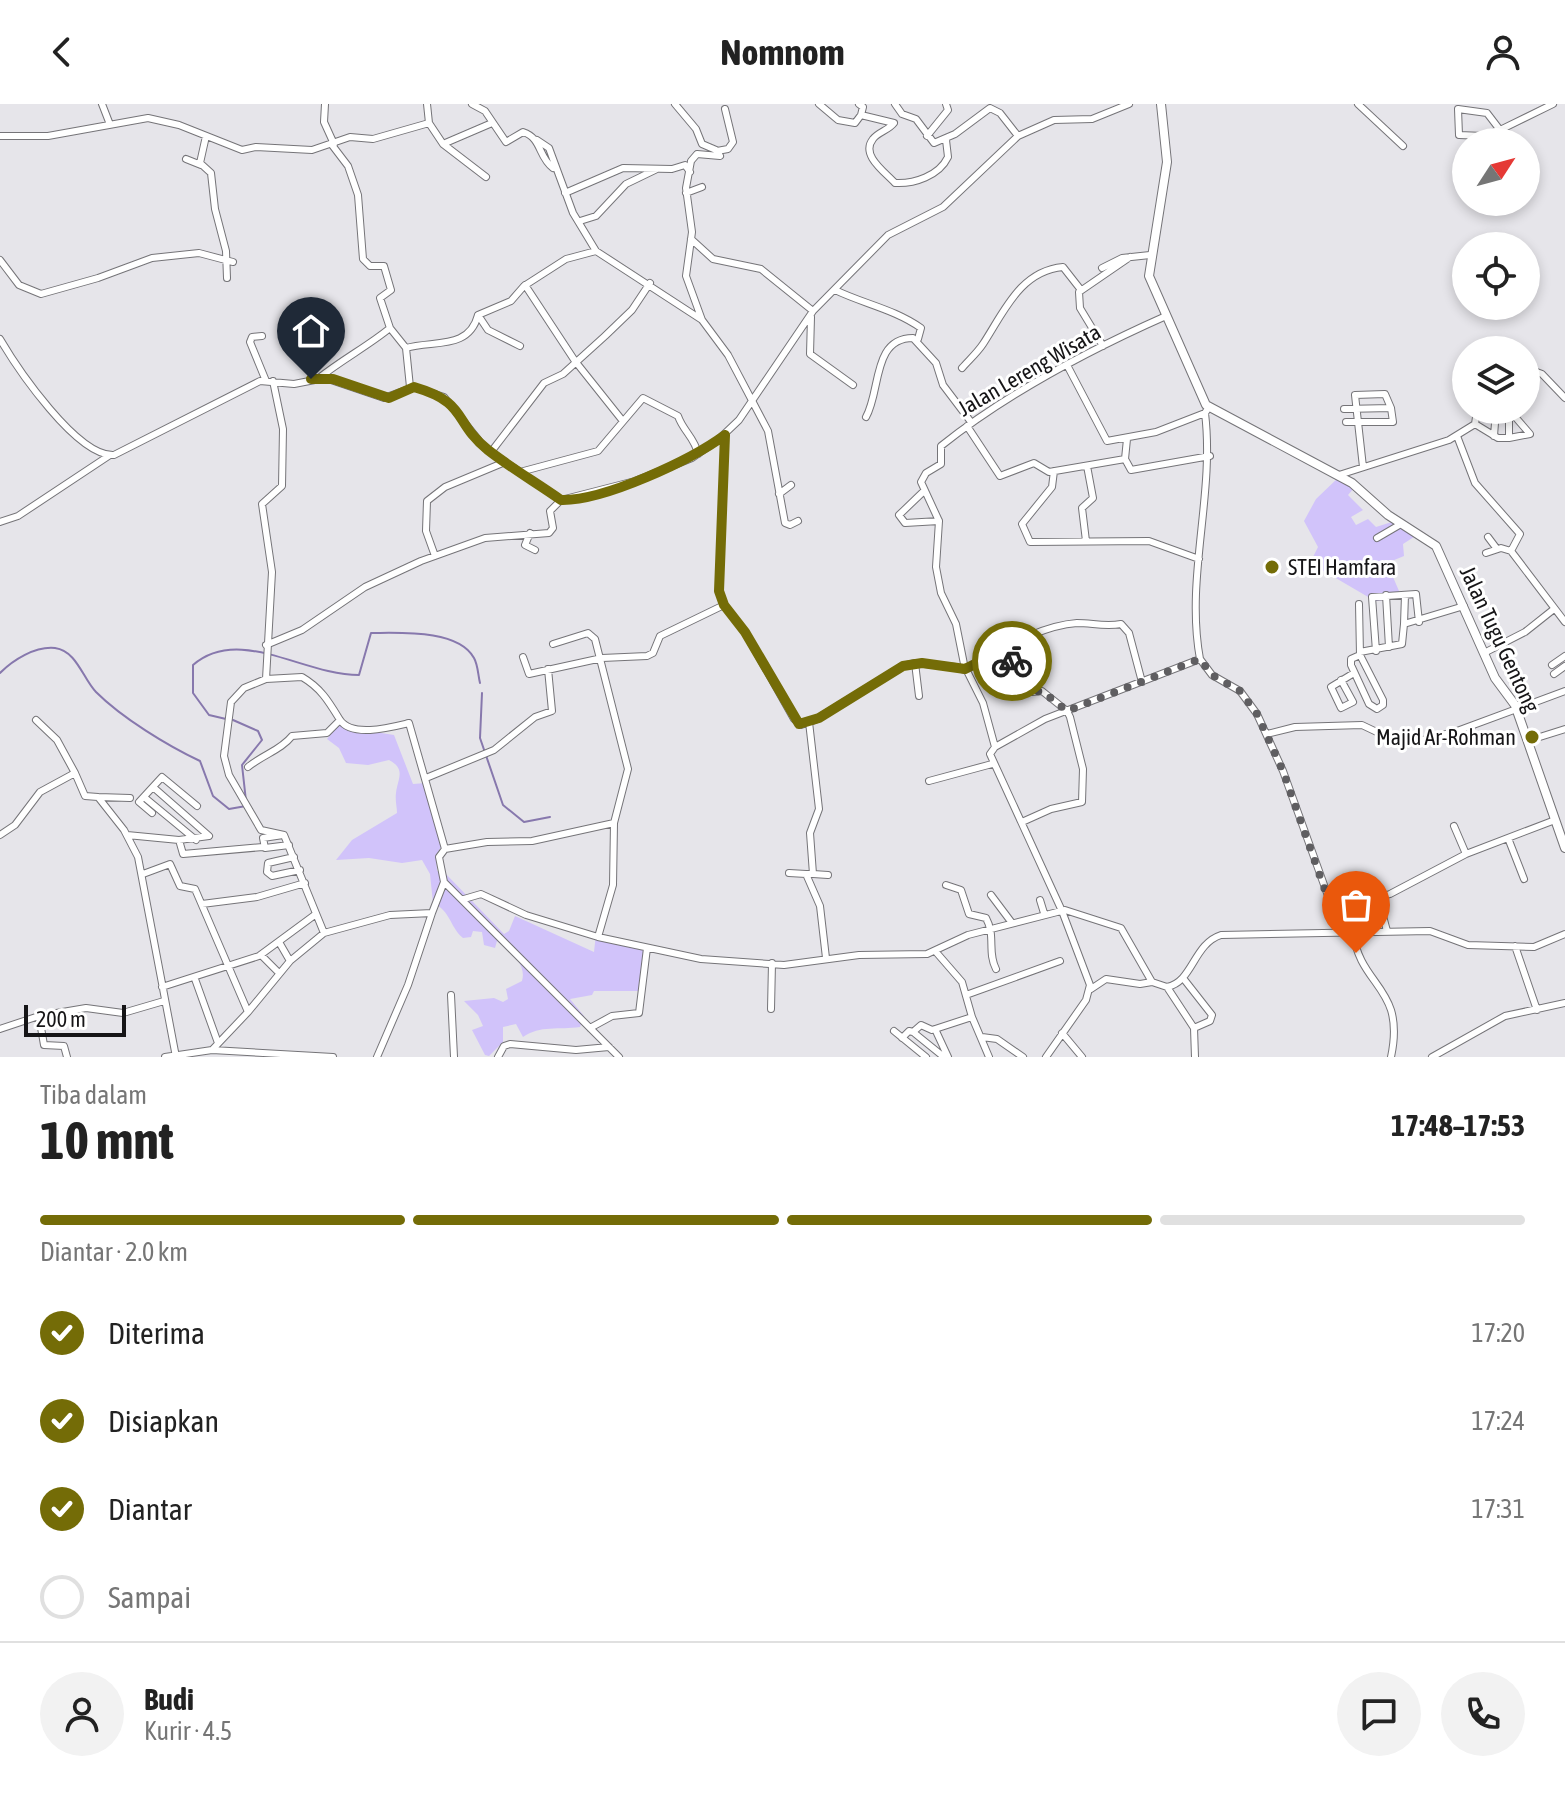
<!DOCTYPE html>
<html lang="id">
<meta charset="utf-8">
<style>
:root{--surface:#fff;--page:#f2f2f2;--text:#222;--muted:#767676;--line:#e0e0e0;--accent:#746c07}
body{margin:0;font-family:"Asap Condensed",sans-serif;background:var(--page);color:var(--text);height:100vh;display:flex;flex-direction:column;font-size:30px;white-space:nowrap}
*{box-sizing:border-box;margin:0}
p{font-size:26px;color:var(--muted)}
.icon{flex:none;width:44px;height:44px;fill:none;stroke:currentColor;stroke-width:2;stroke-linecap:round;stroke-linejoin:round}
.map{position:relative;height:953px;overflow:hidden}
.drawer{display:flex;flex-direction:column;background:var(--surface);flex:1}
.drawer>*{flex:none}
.needle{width:52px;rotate:54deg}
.fabs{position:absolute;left:1452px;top:24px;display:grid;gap:16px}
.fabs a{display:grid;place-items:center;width:88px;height:88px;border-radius:50%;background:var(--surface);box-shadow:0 4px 12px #0003;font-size:40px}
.scale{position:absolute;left:24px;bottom:20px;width:102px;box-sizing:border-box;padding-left:8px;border:4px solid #161517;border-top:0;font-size:22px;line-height:28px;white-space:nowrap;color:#161517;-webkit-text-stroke:6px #fff;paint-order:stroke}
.pin{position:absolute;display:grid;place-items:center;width:68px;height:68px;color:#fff;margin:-82px -34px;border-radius:50% 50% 50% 0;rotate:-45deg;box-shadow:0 0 8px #0007}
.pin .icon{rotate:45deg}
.courier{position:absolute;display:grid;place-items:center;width:80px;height:80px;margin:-40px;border:6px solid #746c07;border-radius:50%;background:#fff;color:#222;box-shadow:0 2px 10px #0007}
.headline em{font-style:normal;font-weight:700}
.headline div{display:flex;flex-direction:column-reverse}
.headline{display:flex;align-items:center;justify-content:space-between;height:136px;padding:0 40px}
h1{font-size:52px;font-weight:700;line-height:60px}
.bar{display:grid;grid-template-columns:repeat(4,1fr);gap:12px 8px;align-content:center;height:96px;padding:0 40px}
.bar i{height:10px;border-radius:6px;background:var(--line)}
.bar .current{background:var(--accent)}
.bar p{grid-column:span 4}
.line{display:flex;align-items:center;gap:20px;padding:0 40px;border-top:2px solid var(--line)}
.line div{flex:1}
.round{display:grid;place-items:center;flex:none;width:84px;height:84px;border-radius:42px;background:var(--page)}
ol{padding:0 40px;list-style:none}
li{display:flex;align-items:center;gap:24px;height:88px}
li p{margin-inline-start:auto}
li .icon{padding:8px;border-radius:50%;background:var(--accent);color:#fff;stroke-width:4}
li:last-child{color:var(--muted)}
li i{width:44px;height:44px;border:4px solid var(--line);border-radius:50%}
header{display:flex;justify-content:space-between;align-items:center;height:104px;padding:0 40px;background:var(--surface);font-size:36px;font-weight:700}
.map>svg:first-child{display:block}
.green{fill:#d1c3fa}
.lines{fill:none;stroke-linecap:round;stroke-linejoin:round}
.stream{stroke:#8778ad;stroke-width:2}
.minor-casing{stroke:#757478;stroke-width:8}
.major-casing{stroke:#757478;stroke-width:10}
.minor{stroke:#fff;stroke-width:6}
.major{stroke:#fff;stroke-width:8}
.done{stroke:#5f5e61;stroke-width:8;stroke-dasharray:0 14.4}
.route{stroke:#746c07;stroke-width:10}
.poi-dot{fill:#746c07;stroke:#fff;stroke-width:3}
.labels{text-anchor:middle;stroke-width:6;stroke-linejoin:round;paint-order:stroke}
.street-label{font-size:22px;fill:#161517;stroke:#fff}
.poi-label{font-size:22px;fill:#161517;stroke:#fff;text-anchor:start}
</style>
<header><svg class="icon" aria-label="back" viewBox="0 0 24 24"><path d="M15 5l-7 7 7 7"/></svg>Nomnom<svg class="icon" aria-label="person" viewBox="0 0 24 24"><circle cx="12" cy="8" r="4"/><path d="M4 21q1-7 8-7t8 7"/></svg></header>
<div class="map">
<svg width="1565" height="953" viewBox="0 0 1565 953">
<rect width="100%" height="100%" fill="#e6e5ea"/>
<path class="green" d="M1339 373 1354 384 1348 391 1363 406 1351 413 1356 421 1368 415 1376 423 1395 417 1417 431 1403 440 1404 452 1387 459 1402 494 1375 497 1310 459 1318 443 1304 417 1316 395Z
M340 619 350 624 394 631 413 680 426 679 441 743 436 752 437 767H443L504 830 509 827 515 812 594 848 596 830 646 841 644 887H594L592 891 570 895 584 912 580 923C559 926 540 921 523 933L516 920 503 923V938L489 952 485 951 472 926 483 922 478 911 464 897 494 894 503 898 508 895 506 885 522 877C527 859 510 848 497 837L495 844 484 841 482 828 473 827 471 833 463 834C449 822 451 807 433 799L430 770 422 756 402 759 369 754 336 756 352 736 397 709C397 703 395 696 396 689 398 674 406 665 389 656L368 661 346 659 339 644 327 635Z"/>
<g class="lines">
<path class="stream" d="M0 569C13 556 35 542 55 544 77 547 83 575 96 588 122 614 168 642 200 657L213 692 229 705 246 702
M482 589 480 634 503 701 524 718 550 713
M226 615 209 611 193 589V561C239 521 303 571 359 571L371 529C399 529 458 525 474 554 478 561 478 571 480 579
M233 616 258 627 262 636 242 661 246 697"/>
<g class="minor-casing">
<path id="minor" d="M102 0 109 18
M325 0 324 18 334 40
M427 0 429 19
M472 0 485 7 506 38 523 28C542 34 538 53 553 64
M675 0 696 25 702 40 716 46 720 52 697 50 691 57 686 84 692 128 686 172 702 216 728 251 768 327 785 419 790 421 798 417
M819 0 838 16 855 19 861 11 894 19C889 26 878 28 873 35 860 51 885 68 895 79 914 80 939 72 948 53L946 36
M859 0 863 3 861 11
M895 0 902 10 916 15 934 39 955 30 990 4 1000 9 1018 32
M1358 0 1403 42
M1500 26 1484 32 1459 31 1458 5 1487 9 1500 26 1553 0
M0 32H48L148 14 179 21 242 46 256 43 312 46 350 33 373 35 429 19 443 40 486 73
M206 32 200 59 211 69 215 105 226 147 227 174
M927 32 948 6 946 0
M537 36 549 44 573 109 596 147
M443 40 492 19
M332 41 348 62 358 91 363 155 370 162H384L391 186 380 194 390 224
M717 47 728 45 733 38 725 5
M186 55 201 61
M565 89 623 64 672 65 685 61 690 68
M686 89 702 83
M580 117 596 112 626 80 657 65
M691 135 713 155 761 165 813 207
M0 156 19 181 41 190 98 174 152 154 199 149 233 158
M1102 164 1122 154 1150 151
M525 181 575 257 622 316
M835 186C864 200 894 205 921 224L918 235
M478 211 488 226 520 242
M811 213 810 250 853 281
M262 232 252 233 250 238 266 277
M0 235C17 264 77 353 114 351L260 277 294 280 325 274 384 294 414 283 444 293 485 344 561 396 635 377 692 354 718 336 739 316 813 207 888 131 943 103 1018 32 1054 16 1092 15 1129 0
M1103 242 1080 204 1079 188 1130 153
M406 244 410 283
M1067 261 1107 337 1156 328 1205 309
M962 264C969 256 977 249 983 240 1004 208 1020 167 1063 163L1081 186
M1526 264 1542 270 1565 294
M319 274C343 255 368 242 390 224L406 244C434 236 469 246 478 211L511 197 524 182 566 155 596 147 702 216
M273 277 283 325 282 382 262 400 272 468 266 575 244 584 231 598 224 652 229 671 261 726 284 731 324 829 390 811 432 809 408 881 377 953
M1344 305 1391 304 1393 318H1346
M866 313C881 287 872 234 913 234L936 259 943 281 971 318
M1475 320 1498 334H1509V306
M967 322 1000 372 1034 359 1049 368 1125 355 1131 366 1210 352
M725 331 719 487 724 501 745 528 794 615 801 621 815 616 903 562 915 559 956 563 967 567 983 599 995 643
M1457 332 1475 379 1520 430 1511 447 1565 518
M1494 332 1496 306
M1509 334 1530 330 1510 307
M491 348 544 279 563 270 605 232 632 206 650 179
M1125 355 1127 335
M1363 363 1355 291 1385 290 1391 304
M1054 367 1052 383 1022 420 1030 438 1149 437 1199 455
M520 368 598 347 643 294 678 312C683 327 695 334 698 350
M1339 371 1449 336 1475 320 1477 306
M924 387 899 411 905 419 939 417 921 378 926 369 941 360V342C1009 288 1087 247 1166 212
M779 390 791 381
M939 417 936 463 941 489 956 520 965 565C999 548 1037 522 1077 519 1092 519 1105 523 1121 520L1129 529 1142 578
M0 418 18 412 110 351
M530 429 525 441 535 446
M1488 433 1497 445
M1377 434 1401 420
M1086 437 1082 404 1093 394 1087 362
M1486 449 1501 444 1511 447
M435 452 426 427 427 397 445 383 505 358
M1386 491 1389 543
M1359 500 1360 551 1383 596V601L1377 605 1369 600 1351 561V555L1360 551
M1404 520 1405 491
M553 540 588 529 595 535 628 665 614 719 613 781 598 833
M266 541 302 526 365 483 421 457 485 434 549 429 553 424 550 407 561 396
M1003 546 1032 588 1042 587 1067 607 1070 613 1083 665 1082 698 1051 705 1022 718
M1376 547 1372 493 1416 490 1419 518
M1360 548 1402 540 1404 520 1464 502
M1484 549 1525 528 1554 505
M523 553 529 570 602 554 647 552 653 549 660 532 724 501
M1200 555 1212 571 1240 587 1257 610 1283 667 1341 828
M915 559 919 592
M1552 561 1565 552
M1554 570 1565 562
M266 575 302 573C321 584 329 598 340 616 352 634 392 623 409 619L445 745
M1341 576 1353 598 1341 604 1331 583 1354 569
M36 616 57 636 75 669
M809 618 819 705 810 729 813 770H806L820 802 826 854
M1267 630 1295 623 1362 621 1404 641 1457 627 1565 587
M1527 637 1565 625
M248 663C264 650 281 646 292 632L327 629 340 616
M426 674 494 646 535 613 552 607 548 565
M929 677 992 660
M153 683 209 732 179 736
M98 693 130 694
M144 693 196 736
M152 709 139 698 162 673 197 702
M1454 722 1466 750
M0 731 15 721 40 688 75 669 85 692 98 693 124 726 138 753 176 953
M127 731 179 736 183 750 263 743
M283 731 263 734 265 744 289 741
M1508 734 1524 775
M294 753 268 759 267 768 272 772 300 766
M789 769 806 770
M143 770 170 760 180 782 195 785 248 908 212 946
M813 770 828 771
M444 778 439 753 445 745 487 738 532 737 614 719
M946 781 961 786 969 810 986 814C996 832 987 848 996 865
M991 791 1012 819
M1378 793 1387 827
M464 795 481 790 526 811 598 833 701 855 784 861 859 851 927 850 968 831 1065 806 1121 824 1152 878 1167 883C1193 878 1193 840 1221 831L1430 827 1468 841 1534 843 1565 830
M1040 796 1044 809
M202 800 257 793 305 779
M1333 808 1390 790 1466 750 1555 716
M432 809 444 778 619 953
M1353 828C1360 884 1406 882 1391 953
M279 838 290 857 324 829
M1515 842 1537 906
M261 851 279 869
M1183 874 1212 911 1210 917 1194 924
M195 875 218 939
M162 883 259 852 316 810
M1167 883 1194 924 1195 953
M1091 885 1106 875 1140 880 1152 878
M451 891 454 953
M966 891 1060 857
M771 905 772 859
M248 908 290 857
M972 913 989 953
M590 924 612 912 639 909 647 844
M0 925 39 912
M935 925 948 953
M894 927 926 953
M913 928 921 921 932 926 972 913 962 878 936 848
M1062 929 1082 953
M982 933 997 935 1023 953
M902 934 909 927 913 928 944 953
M67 953 64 942 44 941 39 912 86 904 123 909 164 897
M165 953 212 946 333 953
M498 953 504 942 510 940 576 946 609 943
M1046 953 1086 896 1090 881 1062 807 990 650 995 643 1045 615 1200 555C1185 474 1215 391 1205 309L1209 303
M1432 953 1505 912 1565 899"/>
</g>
<g class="major-casing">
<path id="major" d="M1161 0 1167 58 1149 172 1206 301 1352 379 1388 411 1436 442 1495 574 1515 601 1565 744"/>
</g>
<use href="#minor" class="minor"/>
<use href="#major" class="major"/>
</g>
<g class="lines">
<path class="done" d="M1012 557 1032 588 1042 587 1067 607 1200 555 1212 571 1240 587 1257 610 1283 667 1337 820 1341 828H1353L1356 849"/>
<path class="route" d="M311 275H333L389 294 414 283C469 299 452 317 488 346 511 364 537 379 561 396 604 397 691 356 725 331L719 487 724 501 745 528 799 620 819 614 903 562 922 559 965 565 1003 546 1012 557"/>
</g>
<g class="poi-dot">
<circle cx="1272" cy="463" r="8"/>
<circle cx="1532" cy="633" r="8"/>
</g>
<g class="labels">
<g class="street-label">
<text transform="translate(1029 266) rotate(-30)" y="8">Jalan Lereng Wisata</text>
<text transform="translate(1500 535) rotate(65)" y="8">Jalan Tugu Gentong</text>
</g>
<g class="poi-label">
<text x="1288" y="471">STEI Hamfara</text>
<text x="1516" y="641" text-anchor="end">Majid Ar-Rohman</text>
</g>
</g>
</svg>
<div class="fabs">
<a><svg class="needle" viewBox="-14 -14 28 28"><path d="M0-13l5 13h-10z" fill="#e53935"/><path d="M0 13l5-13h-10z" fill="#767676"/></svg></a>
<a><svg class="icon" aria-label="locate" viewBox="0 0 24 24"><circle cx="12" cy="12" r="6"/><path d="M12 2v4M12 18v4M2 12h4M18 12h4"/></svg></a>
<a><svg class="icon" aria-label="layers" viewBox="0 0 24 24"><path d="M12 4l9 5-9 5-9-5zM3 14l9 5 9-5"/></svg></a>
</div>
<div class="scale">200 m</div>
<div class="pin" style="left:1356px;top:849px;background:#ea580c"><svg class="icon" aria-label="bag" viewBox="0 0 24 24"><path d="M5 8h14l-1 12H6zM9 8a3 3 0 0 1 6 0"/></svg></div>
<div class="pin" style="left:311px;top:275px;background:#1f2937"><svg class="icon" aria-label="home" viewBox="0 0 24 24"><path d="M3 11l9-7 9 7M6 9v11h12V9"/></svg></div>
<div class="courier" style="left:1012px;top:557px"><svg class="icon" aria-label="bike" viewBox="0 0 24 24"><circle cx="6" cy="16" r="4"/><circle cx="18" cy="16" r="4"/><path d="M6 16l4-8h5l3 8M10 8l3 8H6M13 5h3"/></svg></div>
</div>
<section class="drawer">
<div class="headline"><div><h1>10 mnt</h1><p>Tiba dalam</p></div><em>17:48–17:53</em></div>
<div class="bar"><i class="current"></i><i class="current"></i><i class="current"></i><i></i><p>Diantar · 2.0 km</p></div>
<ol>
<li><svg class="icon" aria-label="check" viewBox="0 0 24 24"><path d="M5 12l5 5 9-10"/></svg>Diterima<p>17:20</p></li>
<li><svg class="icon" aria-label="check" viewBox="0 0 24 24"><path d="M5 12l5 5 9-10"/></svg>Disiapkan<p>17:24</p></li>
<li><svg class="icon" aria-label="check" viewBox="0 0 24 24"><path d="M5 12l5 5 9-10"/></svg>Diantar<p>17:31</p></li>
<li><i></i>Sampai</li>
</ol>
<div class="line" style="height:144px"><a class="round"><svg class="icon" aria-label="person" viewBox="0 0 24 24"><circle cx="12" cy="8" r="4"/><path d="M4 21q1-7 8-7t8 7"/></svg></a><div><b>Budi</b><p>Kurir · 4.5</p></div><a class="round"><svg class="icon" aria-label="chat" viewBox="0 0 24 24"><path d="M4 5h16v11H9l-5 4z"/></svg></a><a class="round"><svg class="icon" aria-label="phone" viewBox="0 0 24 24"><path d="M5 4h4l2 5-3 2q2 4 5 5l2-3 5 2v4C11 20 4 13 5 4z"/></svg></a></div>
</section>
